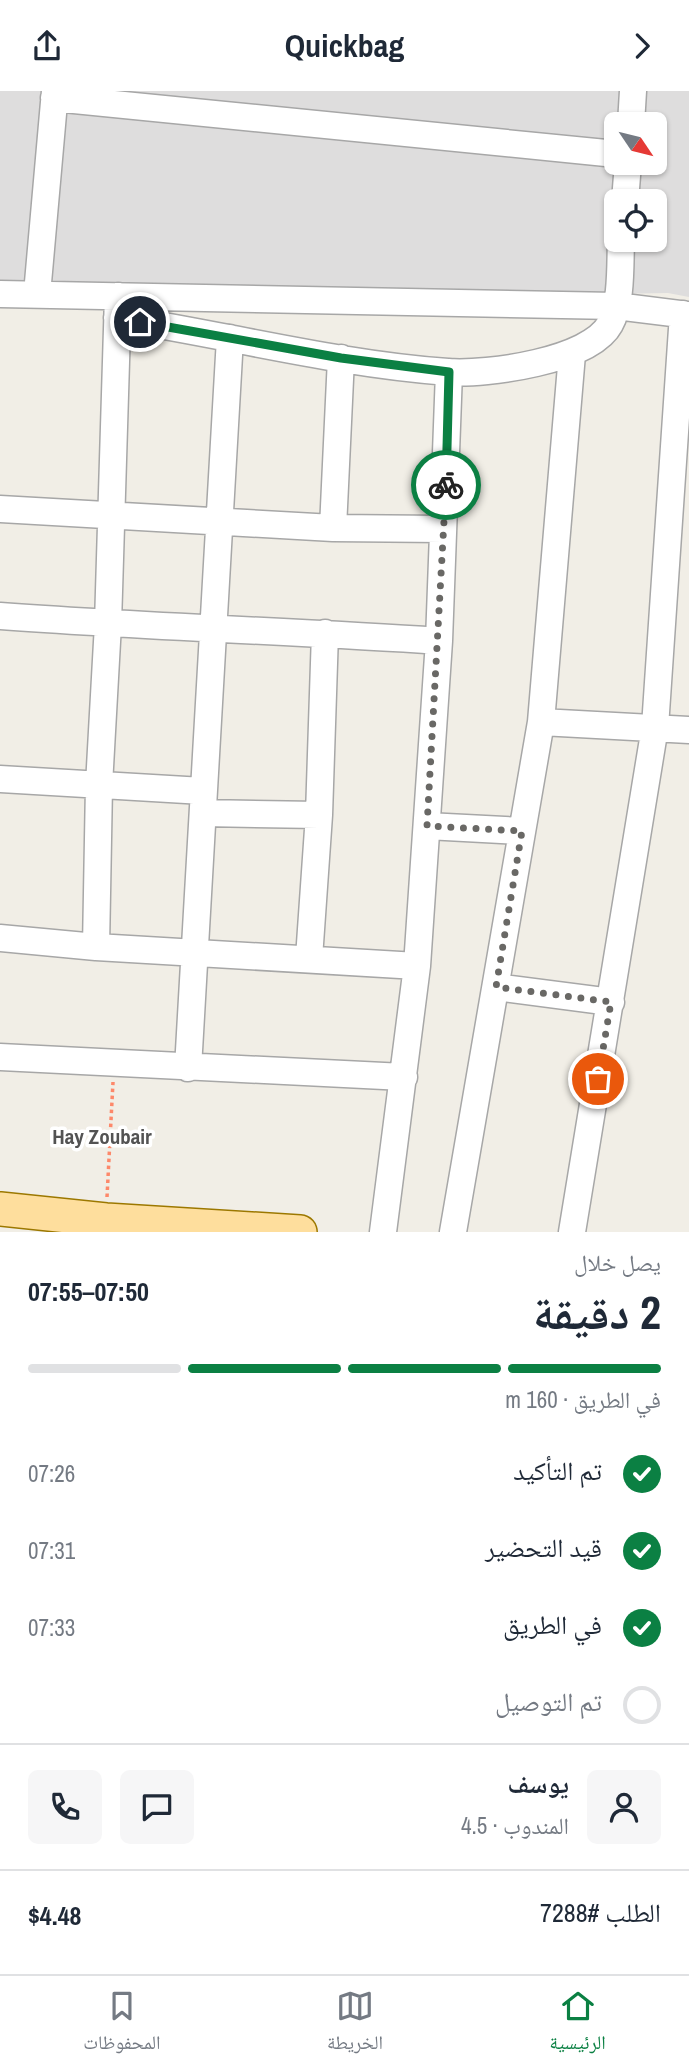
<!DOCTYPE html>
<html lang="ar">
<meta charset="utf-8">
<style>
:root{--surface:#fff;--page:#f6f6f7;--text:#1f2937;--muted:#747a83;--line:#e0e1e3;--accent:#0b8043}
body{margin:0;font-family:"Archivo Narrow","Noto Naskh Arabic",sans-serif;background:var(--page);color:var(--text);direction:rtl;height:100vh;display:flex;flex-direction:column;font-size:26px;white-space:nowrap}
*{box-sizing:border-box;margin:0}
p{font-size:23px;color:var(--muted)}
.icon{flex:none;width:38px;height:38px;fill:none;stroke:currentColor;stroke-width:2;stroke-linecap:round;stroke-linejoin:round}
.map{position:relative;height:1141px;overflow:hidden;direction:ltr}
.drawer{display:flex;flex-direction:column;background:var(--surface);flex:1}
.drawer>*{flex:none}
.needle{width:46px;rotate:125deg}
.buttons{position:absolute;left:604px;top:21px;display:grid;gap:14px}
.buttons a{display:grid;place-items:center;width:63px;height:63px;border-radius:10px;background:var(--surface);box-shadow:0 2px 5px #0004;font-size:35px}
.pin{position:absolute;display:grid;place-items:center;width:60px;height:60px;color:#fff;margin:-30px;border:4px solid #fff;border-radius:50%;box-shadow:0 2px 7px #0007}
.courier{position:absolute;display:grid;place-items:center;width:70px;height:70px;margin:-35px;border:5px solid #0b8043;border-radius:50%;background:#fff;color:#222;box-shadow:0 2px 9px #0007}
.summary em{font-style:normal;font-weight:700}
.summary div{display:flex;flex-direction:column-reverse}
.summary{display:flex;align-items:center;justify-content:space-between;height:119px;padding:0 28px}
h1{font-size:46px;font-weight:700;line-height:52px}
.bar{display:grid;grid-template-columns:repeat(4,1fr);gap:10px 7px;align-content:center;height:84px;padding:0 28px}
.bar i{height:9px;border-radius:5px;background:var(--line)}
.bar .active{background:var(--accent)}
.bar p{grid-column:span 4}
.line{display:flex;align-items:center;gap:18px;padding:0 28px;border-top:2px solid var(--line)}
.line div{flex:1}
.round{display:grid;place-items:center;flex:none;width:74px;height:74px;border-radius:10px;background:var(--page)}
ol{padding:0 28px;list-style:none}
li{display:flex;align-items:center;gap:21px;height:77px}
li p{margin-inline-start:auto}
li .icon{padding:7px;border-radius:50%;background:var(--accent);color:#fff;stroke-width:4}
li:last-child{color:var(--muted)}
li i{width:38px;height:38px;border:4px solid var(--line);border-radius:50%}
header{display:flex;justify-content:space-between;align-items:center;height:91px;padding:0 28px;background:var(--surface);font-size:32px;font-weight:700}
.dock{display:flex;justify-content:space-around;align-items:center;height:98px;border-top:2px solid var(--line);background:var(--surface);font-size:19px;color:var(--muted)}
.dock a{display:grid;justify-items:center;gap:4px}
.dock .active{color:var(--accent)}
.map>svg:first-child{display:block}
.residential{fill:#dedddd;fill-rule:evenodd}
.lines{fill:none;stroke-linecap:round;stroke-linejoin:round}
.minor-casing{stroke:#a7a7a7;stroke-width:29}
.major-casing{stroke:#9c7800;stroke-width:36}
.path{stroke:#fd886a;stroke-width:3.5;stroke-dasharray:3.5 3.5;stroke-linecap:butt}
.minor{stroke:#fff;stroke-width:26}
.major{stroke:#fede9d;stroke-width:33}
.done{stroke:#696865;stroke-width:7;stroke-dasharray:0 12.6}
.route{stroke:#0b8043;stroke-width:9}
.labels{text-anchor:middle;stroke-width:7;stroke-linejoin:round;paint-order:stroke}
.neighbourhood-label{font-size:21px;font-weight:bold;fill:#535353;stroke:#fff}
</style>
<header><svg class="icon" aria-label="forward" viewBox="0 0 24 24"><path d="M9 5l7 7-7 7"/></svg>Quickbag<svg class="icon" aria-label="share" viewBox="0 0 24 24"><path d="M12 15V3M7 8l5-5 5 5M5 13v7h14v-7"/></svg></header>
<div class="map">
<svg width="689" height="1141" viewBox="0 0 689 1141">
<rect width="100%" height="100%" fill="#f1eee6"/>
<path class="residential" d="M0 0H689V206L668 202 0 213ZM616 33H654V72H616ZM616 110H654V149H616Z"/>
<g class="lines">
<g class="minor-casing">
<path id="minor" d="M54 7 616 63
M631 33 633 0
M625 110 628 72
M0 203 616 215 689 224
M37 203 55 0
M117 227C227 244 337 273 448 281 487 284 590 270 610 233 622 212 620 173 621 149
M0 418 333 437 443 438
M333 437 341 267
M0 525C146 536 293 540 439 550
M541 631 689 639
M0 688 203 700
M203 722 319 724
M427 735 522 740
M0 847 96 856 417 875
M96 856 99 694 108 533 118 205
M309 867 319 724 325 542
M496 896 611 911
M0 966 404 986
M188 977 230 247
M383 1141 417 875 439 550 449 281
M453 1141 541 631 572 263
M572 1141 655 636 683 223"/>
</g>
<g class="major-casing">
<path id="major" d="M0 1118 106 1129 300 1141"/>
</g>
<path class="path" d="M107 1106 113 991"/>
<use href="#minor" class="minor"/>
<use href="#major" class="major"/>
</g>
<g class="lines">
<path class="done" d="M446 394 427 735 522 740 496 896 611 911 598 988"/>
<path class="route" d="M140 231 341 267 449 281 446 394"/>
</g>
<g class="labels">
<g class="neighbourhood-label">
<text x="102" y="1053">Hay Zoubair</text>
</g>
</g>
</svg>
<div class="buttons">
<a><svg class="needle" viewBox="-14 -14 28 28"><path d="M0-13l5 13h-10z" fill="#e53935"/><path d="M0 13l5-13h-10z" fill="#747a83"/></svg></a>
<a><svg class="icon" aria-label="locate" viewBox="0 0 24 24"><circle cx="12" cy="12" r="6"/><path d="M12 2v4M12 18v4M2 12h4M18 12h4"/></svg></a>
</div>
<div class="pin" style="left:598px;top:988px;background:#ea580c"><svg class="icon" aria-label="bag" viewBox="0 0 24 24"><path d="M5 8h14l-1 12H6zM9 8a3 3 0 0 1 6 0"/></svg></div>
<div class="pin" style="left:140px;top:231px;background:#1f2937"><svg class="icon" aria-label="home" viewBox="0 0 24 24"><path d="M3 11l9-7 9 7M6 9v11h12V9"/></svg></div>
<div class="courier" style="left:446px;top:394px"><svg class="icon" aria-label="bike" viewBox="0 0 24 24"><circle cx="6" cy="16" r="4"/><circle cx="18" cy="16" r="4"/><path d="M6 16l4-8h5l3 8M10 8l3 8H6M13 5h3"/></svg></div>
</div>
<section class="drawer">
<div class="summary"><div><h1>2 دقيقة</h1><p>يصل خلال</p></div><em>07:50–07:55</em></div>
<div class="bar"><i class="active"></i><i class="active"></i><i class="active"></i><i></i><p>في الطريق · 160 m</p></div>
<ol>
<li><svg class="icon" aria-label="check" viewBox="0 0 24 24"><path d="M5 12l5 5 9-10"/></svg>تم التأكيد<p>07:26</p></li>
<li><svg class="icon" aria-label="check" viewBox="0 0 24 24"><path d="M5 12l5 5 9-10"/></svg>قيد التحضير<p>07:31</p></li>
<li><svg class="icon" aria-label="check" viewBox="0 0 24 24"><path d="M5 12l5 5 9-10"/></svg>في الطريق<p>07:33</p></li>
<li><i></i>تم التوصيل</li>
</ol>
<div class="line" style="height:126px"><a class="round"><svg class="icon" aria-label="person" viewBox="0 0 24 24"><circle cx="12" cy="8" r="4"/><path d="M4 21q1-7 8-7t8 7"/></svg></a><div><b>يوسف</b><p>المندوب · 4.5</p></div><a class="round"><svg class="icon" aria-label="chat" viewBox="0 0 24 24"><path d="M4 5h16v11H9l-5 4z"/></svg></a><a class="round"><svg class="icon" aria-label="phone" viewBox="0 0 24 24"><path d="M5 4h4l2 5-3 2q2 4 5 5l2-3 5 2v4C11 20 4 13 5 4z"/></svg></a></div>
<div class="line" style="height:91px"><div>الطلب #7288</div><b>$4.48</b></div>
</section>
<nav class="dock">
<a class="active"><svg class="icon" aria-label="home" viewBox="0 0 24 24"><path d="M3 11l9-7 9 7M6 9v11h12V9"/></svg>الرئيسية</a>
<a><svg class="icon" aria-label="map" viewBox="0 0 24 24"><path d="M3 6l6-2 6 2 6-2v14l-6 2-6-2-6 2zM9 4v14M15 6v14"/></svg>الخريطة</a>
<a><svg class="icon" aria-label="saved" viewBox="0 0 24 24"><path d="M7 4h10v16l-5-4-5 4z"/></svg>المحفوظات</a>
</nav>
